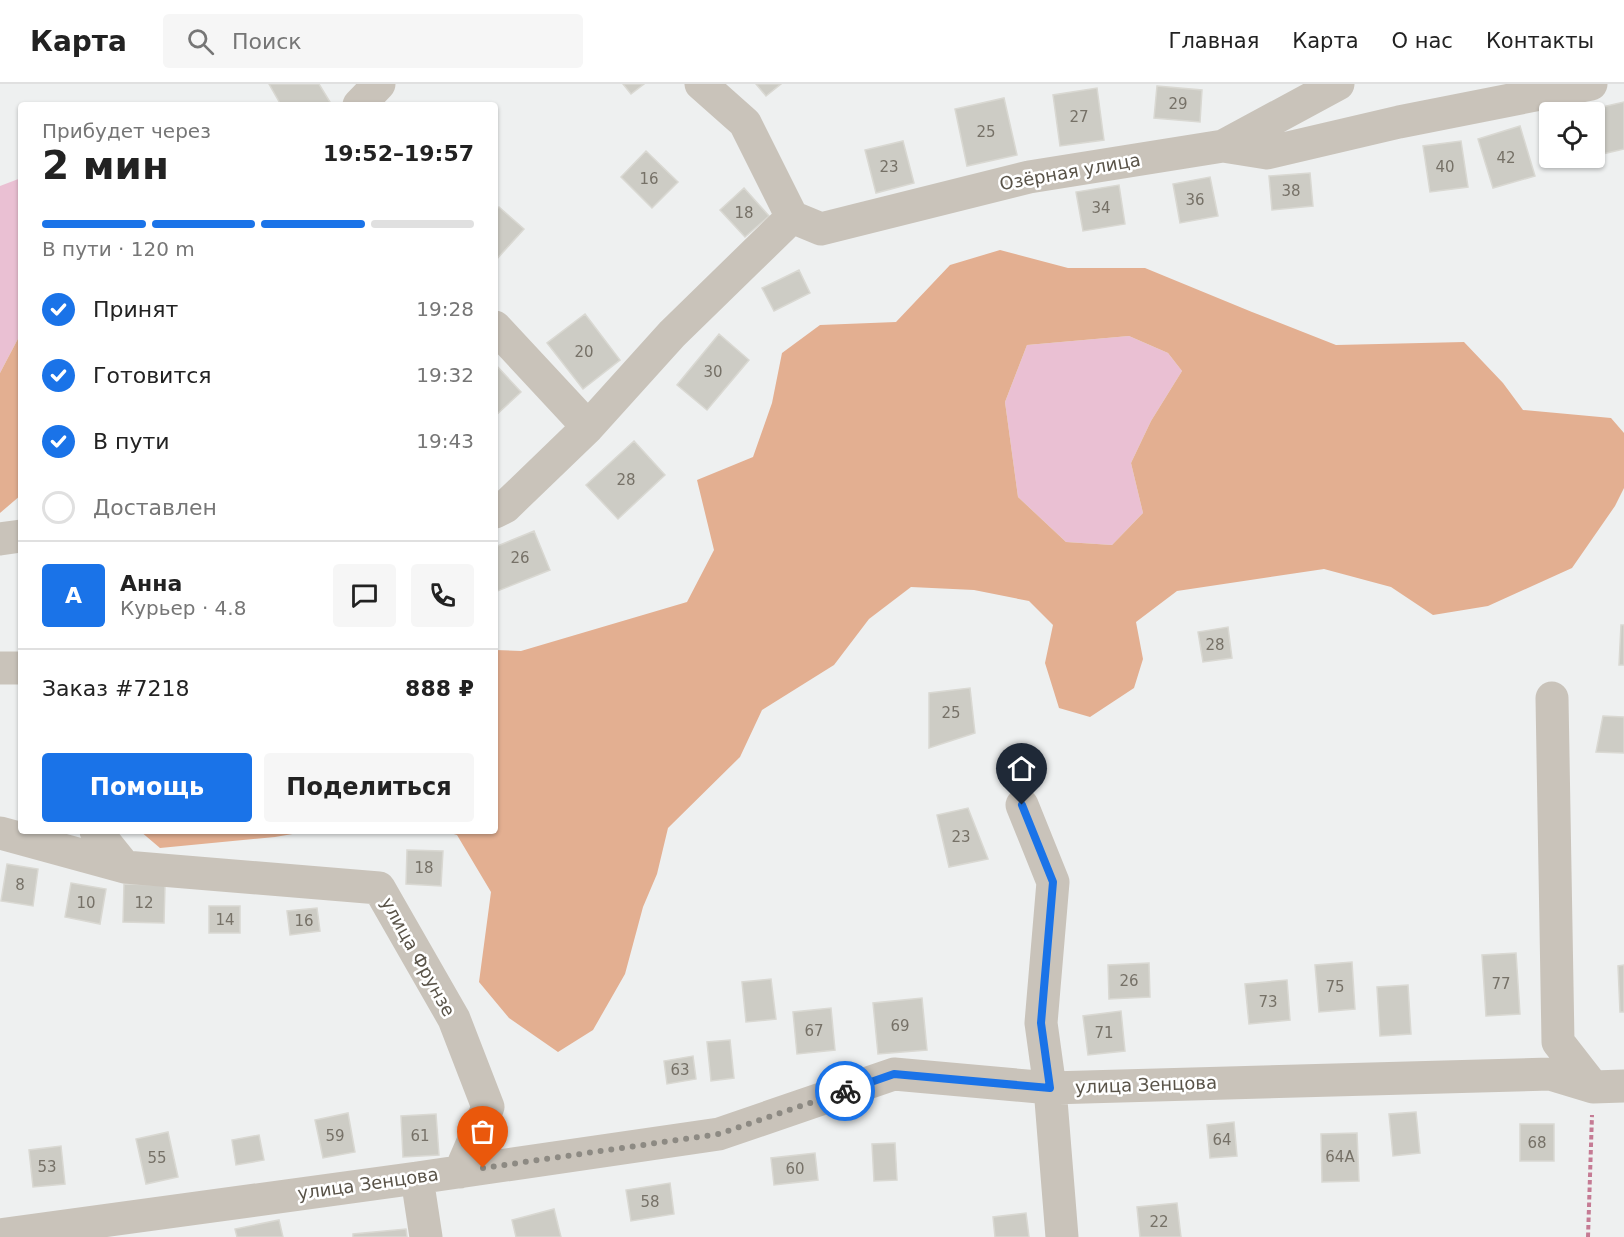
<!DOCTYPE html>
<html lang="ru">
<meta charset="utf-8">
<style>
:root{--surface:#fff;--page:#f6f6f6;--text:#222;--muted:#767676;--line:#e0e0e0;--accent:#1a73e8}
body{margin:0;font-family:"DejaVu Sans",sans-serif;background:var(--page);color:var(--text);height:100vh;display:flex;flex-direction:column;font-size:22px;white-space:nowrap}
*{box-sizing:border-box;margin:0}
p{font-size:20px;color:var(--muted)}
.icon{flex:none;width:33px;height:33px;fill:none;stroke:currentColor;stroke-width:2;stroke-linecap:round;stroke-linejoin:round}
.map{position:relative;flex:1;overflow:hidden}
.drawer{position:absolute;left:18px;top:18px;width:480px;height:732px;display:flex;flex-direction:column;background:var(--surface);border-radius:6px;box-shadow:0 2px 4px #0004}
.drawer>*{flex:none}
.controls{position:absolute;left:1539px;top:18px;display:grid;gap:12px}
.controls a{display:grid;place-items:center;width:66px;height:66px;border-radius:6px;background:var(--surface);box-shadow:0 2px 4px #0004;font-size:30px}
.pin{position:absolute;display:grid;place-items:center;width:51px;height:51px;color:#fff;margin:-62px -26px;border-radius:50% 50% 50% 0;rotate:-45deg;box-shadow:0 0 6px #0007}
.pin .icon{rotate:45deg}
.courier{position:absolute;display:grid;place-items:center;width:60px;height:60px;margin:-30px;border:4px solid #1a73e8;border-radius:50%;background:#fff;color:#222;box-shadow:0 2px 8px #0007}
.summary em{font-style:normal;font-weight:600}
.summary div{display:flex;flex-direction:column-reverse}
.summary{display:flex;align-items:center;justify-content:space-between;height:102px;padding:0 24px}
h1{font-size:39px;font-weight:600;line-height:45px}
.bar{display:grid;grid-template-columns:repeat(4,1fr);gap:9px 6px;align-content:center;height:72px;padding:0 24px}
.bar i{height:8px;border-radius:4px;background:var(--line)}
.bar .active{background:var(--accent)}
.bar p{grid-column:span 4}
.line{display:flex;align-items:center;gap:15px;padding:0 24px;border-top:2px solid var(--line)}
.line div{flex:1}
.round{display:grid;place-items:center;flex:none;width:63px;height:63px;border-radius:6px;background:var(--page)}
ol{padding:0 24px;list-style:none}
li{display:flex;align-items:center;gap:18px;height:66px}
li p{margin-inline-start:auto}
li .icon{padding:6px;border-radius:50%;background:var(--accent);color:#fff;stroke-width:4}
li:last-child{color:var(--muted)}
li i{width:33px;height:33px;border:3px solid var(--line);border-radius:50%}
.primary-button{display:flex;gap:12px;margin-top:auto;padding:12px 24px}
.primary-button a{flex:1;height:69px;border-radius:6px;background:var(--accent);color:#fff;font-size:24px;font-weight:600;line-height:69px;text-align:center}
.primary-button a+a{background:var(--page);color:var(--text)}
header{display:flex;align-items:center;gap:36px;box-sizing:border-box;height:84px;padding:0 30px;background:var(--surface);border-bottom:2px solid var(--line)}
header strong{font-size:28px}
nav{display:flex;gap:33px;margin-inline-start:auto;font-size:21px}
.search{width:420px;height:54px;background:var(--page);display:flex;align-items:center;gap:15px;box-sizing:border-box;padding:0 21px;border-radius:6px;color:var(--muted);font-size:22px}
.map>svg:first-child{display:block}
.green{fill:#eac0d3}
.water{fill:#e3af91;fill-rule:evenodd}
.building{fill:#cdccc5;stroke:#d9d8d2;stroke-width:1.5}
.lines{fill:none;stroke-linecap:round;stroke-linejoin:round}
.path{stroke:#c57b94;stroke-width:4;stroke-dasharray:4.5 3;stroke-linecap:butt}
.minor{stroke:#c9c3ba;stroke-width:33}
.done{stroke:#8d8a83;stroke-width:6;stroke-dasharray:0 10.8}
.route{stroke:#1a73e8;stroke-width:8}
.labels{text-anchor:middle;stroke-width:5;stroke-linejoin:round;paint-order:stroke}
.number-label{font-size:15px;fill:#767167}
.street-label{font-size:18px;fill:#595348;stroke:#fff}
</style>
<header>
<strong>Карта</strong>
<div class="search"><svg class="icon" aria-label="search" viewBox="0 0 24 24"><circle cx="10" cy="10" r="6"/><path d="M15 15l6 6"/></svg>Поиск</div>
<nav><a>Главная</a><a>Карта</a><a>О нас</a><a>Контакты</a></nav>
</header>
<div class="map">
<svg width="1624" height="1153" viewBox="0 0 1624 1153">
<rect width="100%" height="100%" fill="#eef0f0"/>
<path class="green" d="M21 94V249L0 289V102Z
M1129 252 1168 269 1182 287 1151 337 1131 379 1143 429 1112 461 1066 458 1018 413 1005 318 1027 261Z"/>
<path class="water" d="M1000 166 1068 184H1145L1252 228 1336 261 1464 258 1503 299 1523 326 1611 334 1624 349V404L1615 422 1572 484 1488 522 1433 531 1391 503 1324 485 1177 507 1136 538 1143 575 1134 604 1090 633 1059 624 1045 579 1053 541 1029 517 974 506 911 503 869 535 834 581 762 626 740 673 668 744 657 790 643 823 625 890 593 946 558 968 509 934 479 898 491 808 457 751 444 747H495V566L521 567 687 518 714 466 697 396 753 373 772 319 782 269 820 241 896 238 950 181ZM1129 252 1168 269 1182 287 1151 337 1131 379 1143 429 1112 461 1066 458 1018 413 1005 318 1027 261Z
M21 249V411L0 429V289Z
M140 747H310L275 753 160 764Z"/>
<path class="building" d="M269 0H319L330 18 325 21H281Z
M623 0H644L631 10Z
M756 0H781L766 12Z
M1157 2 1202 6 1200 38 1154 34Z
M1097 4 1104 56 1060 62 1053 11Z
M1004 14 1017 71 967 82 955 25Z
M1624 18V65L1594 72V28H1580Z
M1520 42 1535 92 1493 104 1478 55Z
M903 57 914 99 876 109 865 66Z
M1461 57 1468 103 1430 108 1423 62Z
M646 67 678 98 652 124 621 93Z
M1310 89 1313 122 1272 126 1269 92Z
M1210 93 1218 132 1180 139 1173 100Z
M1119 101 1125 140 1083 147 1076 108Z
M744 104 769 132 745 153 720 126Z
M499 123 524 145 495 177V127Z
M799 186 810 209 774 227 762 204Z
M585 230 620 276 583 305 547 259Z
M719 250 749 276 707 326 677 301Z
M495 280 521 308 495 332Z
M634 357 665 391 618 435 586 401Z
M534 447 550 486 495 508V463Z
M1621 541H1624V581H1619Z
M1228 543 1232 574 1203 578 1198 548Z
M970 604 975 649 929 664V609Z
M1603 632 1624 633V669L1596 668Z
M968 724 988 775 949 783 937 731Z
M407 766 443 767 441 802 406 800Z
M7 780 38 785 33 822 1 817Z
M71 799 106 805 100 840 65 833Z
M124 800 165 801 164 839 123 838Z
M209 822H240V849H209Z
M317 824 320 847 290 851 287 827Z
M1516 869 1520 930 1486 932 1482 871Z
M1352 878 1355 925 1319 928 1315 881Z
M1149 879 1150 913 1109 915 1108 881Z
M1624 881V928H1620L1618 882Z
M771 895 776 935 746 938 742 898Z
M1287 896 1290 936 1249 940 1245 900Z
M1408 901 1411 950 1380 952 1377 903Z
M922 914 927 966 878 970 873 919Z
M831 924 835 966 797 970 793 928Z
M1121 927 1125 967 1088 971 1083 932Z
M730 956 734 994 711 997 707 958Z
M693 972 696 995 667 1000 664 977Z
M1416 1028 1420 1069 1393 1072 1389 1030Z
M348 1029 355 1068 323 1074 315 1036Z
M436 1030 439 1071 403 1073 401 1032Z
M1234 1038 1237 1072 1210 1074 1207 1041Z
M1520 1040H1554V1077H1520Z
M168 1048 178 1093 146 1100 136 1055Z
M1357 1049 1359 1097 1322 1098 1321 1050Z
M259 1051 264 1076 236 1081 232 1056Z
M895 1059 897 1096 874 1097 872 1060Z
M61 1062 65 1100 33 1103 29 1066Z
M815 1069 818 1096 774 1101 771 1074Z
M670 1099 674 1130 631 1137 626 1106Z
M1177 1119 1181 1153H1140L1137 1123Z
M554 1125 561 1153H516L512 1136Z
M1026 1129 1029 1153H995L993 1133Z
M279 1136 283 1153H237L235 1145Z
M406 1145 407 1153H353V1150Z"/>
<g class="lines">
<path class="path" d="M1588 1153 1592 1031"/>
<path class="minor" d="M701 0 745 39 792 133 821 145 1029 93 1223 62 1338 0
M359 21 379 0
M1223 62 1267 69 1399 38 1591 0
M495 243 588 343
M495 428 505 423 588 343 672 250 792 133
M0 455 21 452
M0 584H21
M1552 614 1558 958 1593 1003
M1022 721 1053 798 1041 939 1050 1004 1062 1153
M96 747 125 783 379 804 454 935 488 1023 460 1088
M0 749 125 783
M417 1094 426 1153
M0 1151 417 1094 719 1050 894 990 1050 1004 1550 990 1593 1003 1624 1002"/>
</g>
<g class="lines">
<path class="done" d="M483 1084 719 1050 845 1007"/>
<path class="route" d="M845 1007 894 990 1050 1004 1041 939 1053 798 1022 721"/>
</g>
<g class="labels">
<g class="number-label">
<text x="1178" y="25">29</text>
<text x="1079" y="38">27</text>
<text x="986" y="53">25</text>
<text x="1506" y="79">42</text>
<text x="889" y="88">23</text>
<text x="1445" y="88">40</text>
<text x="649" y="100">16</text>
<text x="1291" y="112">38</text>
<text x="1195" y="121">36</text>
<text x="1101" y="129">34</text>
<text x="744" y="134">18</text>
<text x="584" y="273">20</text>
<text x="713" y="293">30</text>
<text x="626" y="401">28</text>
<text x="520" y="479">26</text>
<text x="1215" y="566">28</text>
<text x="951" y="634">25</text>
<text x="961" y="758">23</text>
<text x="424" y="789">18</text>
<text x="20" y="806">8</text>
<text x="86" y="824">10</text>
<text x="144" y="824">12</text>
<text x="225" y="841">14</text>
<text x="304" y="842">16</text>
<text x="1129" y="902">26</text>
<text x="1501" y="905">77</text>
<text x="1335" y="908">75</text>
<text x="1268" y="923">73</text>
<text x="900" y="947">69</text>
<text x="814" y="952">67</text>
<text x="1104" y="954">71</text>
<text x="680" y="991">63</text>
<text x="335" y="1057">59</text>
<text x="420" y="1057">61</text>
<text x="1222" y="1061">64</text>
<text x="1537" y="1064">68</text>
<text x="1340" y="1078">64А</text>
<text x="157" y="1079">55</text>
<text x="47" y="1088">53</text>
<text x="795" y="1090">60</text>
<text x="650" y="1123">58</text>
<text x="1159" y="1143">22</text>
</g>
<g class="street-label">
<text transform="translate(1070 88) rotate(-10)" y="6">Озёрная улица</text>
<text transform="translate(418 873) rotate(61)" y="6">улица Фрунзе</text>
<text transform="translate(1146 1001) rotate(-2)" y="6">улица Зенцова</text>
<text transform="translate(368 1100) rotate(-8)" y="6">улица Зенцова</text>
</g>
</g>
</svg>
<div class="controls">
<a><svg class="icon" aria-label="locate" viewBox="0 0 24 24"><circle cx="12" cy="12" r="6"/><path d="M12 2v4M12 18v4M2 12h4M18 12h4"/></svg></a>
</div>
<div class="pin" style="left:483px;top:1084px;background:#ea580c"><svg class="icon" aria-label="bag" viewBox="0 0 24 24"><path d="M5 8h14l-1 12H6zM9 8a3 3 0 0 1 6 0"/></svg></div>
<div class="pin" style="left:1022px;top:721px;background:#1f2937"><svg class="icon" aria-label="home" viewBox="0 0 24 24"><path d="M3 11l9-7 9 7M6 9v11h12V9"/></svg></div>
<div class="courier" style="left:845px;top:1007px"><svg class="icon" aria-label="bike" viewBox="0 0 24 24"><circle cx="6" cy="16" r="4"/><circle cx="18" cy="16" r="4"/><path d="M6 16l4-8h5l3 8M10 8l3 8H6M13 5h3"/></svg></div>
<section class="drawer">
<div class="summary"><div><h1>2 мин</h1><p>Прибудет через</p></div><em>19:52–19:57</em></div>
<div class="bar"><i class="active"></i><i class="active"></i><i class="active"></i><i></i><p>В пути · 120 m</p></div>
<ol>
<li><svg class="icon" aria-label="check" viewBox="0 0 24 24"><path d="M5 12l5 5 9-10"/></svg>Принят<p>19:28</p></li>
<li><svg class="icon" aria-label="check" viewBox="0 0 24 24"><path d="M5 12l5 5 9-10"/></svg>Готовится<p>19:32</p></li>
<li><svg class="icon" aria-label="check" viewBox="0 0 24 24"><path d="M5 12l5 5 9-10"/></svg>В пути<p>19:43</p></li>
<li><i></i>Доставлен</li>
</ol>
<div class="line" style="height:108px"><b class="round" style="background:var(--accent);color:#fff">А</b><div><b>Анна</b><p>Курьер · 4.8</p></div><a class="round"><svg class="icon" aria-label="chat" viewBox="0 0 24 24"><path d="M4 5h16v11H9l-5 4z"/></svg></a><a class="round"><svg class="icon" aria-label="phone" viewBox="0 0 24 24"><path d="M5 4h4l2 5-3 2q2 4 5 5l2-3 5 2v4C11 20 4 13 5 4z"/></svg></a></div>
<div class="line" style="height:78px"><div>Заказ #7218</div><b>888 ₽</b></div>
<div class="primary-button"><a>Помощь</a><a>Поделиться</a></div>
</section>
</div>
